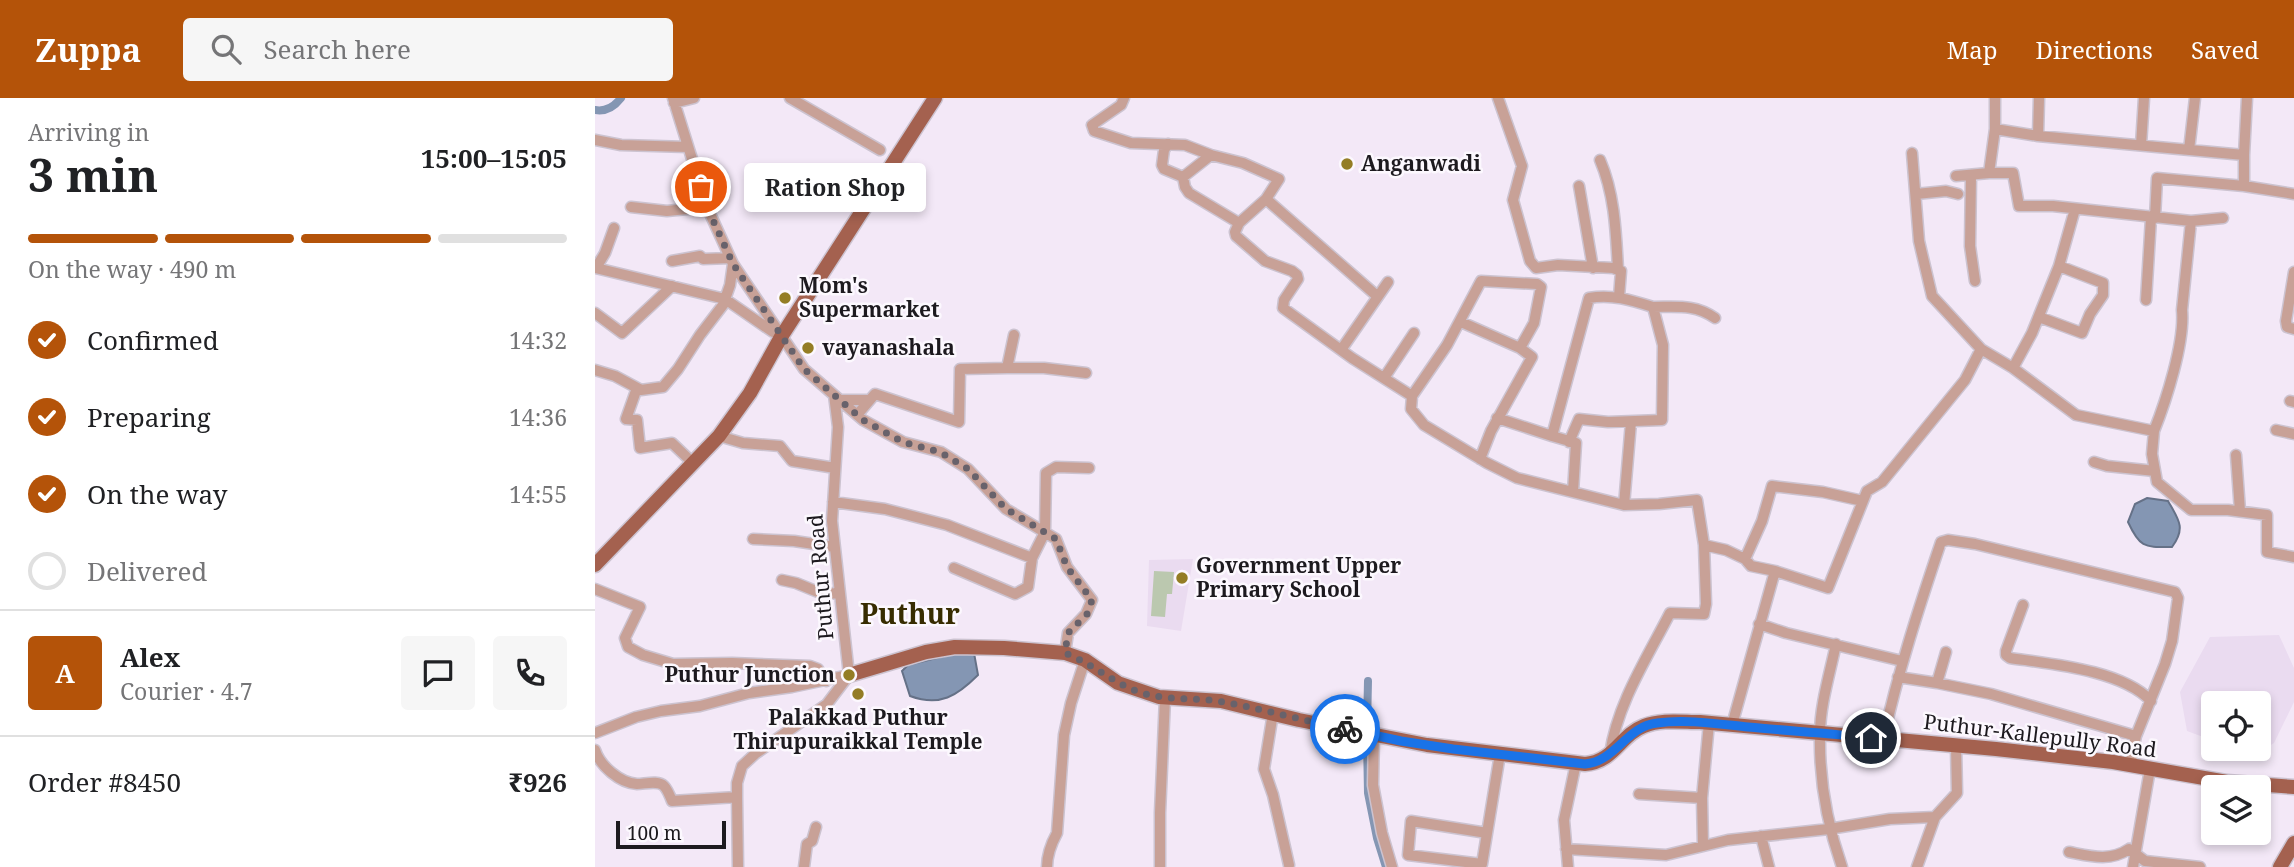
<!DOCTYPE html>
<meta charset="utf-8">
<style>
:root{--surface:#fff;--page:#f6f6f6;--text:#202124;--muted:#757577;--line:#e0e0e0;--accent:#b45309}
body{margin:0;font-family:"Noto Serif",serif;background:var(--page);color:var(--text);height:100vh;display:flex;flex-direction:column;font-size:26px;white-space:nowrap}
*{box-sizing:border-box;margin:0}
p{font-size:23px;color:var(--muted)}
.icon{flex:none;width:38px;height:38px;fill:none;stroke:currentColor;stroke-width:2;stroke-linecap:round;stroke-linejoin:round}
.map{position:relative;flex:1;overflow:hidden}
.side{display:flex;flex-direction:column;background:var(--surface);width:595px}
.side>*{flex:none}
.controls{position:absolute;left:1606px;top:593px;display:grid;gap:14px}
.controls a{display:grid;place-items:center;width:70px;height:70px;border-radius:7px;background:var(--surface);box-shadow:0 4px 10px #0003;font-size:35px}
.scale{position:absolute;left:21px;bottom:18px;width:110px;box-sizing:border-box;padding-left:7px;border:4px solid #1d1a1f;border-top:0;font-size:19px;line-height:24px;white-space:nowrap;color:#1d1a1f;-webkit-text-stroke:5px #fcf8fe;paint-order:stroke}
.pin{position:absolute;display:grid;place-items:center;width:60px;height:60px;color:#fff;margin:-30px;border:4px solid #fff;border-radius:50%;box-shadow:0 2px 7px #0007}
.courier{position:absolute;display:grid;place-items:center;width:70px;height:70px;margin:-35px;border:5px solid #1a73e8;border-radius:50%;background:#fff;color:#222;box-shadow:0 2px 9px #0007}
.bubble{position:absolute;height:49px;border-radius:7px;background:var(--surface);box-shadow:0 4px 10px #0003;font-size:23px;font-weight:700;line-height:49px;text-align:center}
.summary em{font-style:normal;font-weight:700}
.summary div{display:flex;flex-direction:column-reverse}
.summary{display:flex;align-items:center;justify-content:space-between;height:119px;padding:0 28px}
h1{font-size:46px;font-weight:700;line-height:52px}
.bar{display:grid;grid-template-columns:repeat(4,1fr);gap:10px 7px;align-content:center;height:84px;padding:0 28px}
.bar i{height:9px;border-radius:5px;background:var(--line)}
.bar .active{background:var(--accent)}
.bar p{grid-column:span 4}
.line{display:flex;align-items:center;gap:18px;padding:0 28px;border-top:2px solid var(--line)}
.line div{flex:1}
.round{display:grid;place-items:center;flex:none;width:74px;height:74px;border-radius:7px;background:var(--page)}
ol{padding:0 28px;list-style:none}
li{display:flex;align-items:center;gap:21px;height:77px}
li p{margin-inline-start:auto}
li .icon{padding:7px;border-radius:50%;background:var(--accent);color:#fff;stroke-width:4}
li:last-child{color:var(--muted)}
li i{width:38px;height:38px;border:4px solid var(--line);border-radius:50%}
header{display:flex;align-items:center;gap:42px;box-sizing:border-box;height:98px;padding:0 35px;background:var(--accent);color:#fff}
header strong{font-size:33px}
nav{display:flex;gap:38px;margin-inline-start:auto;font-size:24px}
.search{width:490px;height:63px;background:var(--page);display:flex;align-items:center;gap:18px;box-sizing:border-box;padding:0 24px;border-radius:7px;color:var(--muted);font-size:26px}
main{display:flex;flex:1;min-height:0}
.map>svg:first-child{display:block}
.built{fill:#eadbf0}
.green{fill:#bbc8af}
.water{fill:#8496b3;stroke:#657187;stroke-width:2}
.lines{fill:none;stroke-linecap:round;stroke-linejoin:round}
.canal{stroke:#8496b3;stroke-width:8}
.minor-casing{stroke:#ccc3d0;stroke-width:13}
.major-casing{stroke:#ccc3d0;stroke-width:17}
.minor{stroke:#c8a197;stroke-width:10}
.major{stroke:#a4614f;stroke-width:14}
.done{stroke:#68626b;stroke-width:7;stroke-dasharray:0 12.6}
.route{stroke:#1a73e8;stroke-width:9}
.poi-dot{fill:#947d25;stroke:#fcf8fe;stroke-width:2.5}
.labels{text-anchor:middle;stroke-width:5;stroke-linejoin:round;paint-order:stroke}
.poi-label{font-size:21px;font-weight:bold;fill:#1d1a1f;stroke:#fcf8fe;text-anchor:start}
.street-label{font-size:21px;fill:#1d1a1f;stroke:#fcf8fe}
.district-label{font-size:28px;font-weight:bold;fill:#372c01;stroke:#fcf8fe}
</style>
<header>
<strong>Zuppa</strong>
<div class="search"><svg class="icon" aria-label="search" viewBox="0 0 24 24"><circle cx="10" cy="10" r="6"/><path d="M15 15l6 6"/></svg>Search here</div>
<nav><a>Map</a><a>Directions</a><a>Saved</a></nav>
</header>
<main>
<section class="side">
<div class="summary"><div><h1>3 min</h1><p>Arriving in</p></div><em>15:00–15:05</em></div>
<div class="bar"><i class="active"></i><i class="active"></i><i class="active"></i><i></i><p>On the way · 490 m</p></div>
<ol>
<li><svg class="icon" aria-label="check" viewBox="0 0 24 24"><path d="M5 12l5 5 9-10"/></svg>Confirmed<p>14:32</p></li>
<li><svg class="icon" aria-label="check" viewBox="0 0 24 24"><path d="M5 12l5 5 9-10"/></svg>Preparing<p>14:36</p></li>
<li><svg class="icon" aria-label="check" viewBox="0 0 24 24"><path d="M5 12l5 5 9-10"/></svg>On the way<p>14:55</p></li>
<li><i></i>Delivered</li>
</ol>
<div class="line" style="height:126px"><b class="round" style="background:var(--accent);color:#fff">A</b><div><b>Alex</b><p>Courier · 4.7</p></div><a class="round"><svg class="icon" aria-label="chat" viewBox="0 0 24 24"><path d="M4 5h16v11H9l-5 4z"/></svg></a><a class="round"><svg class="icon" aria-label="phone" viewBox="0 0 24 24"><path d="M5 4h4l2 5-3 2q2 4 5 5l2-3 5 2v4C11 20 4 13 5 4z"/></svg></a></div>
<div class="line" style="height:91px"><div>Order #8450</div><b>₹926</b></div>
</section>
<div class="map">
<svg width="1699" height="769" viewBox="0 0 1699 769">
<rect width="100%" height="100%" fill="#f3e8f7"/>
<path class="built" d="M598 461 586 533 552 528 554 462Z
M1684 537 1699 570V604L1679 645 1658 658 1640 651H1664V606H1619V643L1592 633 1585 594 1615 539Z"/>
<path class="green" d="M559 473 579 474 577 496H572L570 519 556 518Z"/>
<path class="water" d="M1552 400 1573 403C1584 422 1591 430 1577 449 1549 449 1545 450 1533 424L1540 406Z
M362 555H379L383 577C362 598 345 609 315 598L307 573 313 567Z"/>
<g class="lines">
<path class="canal" d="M0 12C11 14 19 9 26 0
M772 628 773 583
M772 642 773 695 782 740 791 769"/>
<g class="minor-casing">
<path id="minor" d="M78 0 112 109 138 166 209 271 239 297 243 329 237 423 254 577 232 606 160 656 147 668 142 685V699L143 769
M195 0 285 52
M529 0 526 7 497 27 499 33 536 45 590 47 616 57 588 79
M903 0 927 68 918 102 935 163 941 170 963 167 1018 170 1026 173 1024 199
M1400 0V31L1443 38 1649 57V88L1699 96
M79 5 99 0
M1400 31 1394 75H1418L1424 108H1458L1596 123
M1443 38 1444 0
M0 42 26 47 93 49
M573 46 569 52 567 67 569 71 588 79 590 89 594 95 644 125 671 101 782 198
M1546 47 1549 0
M1594 52 1600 0
M1317 55 1324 143 1337 198 1386 251
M616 57 648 65 684 81 671 101
M1649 57 1652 0
M1005 62C1020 97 1021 135 1023 172
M1376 77 1375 148 1380 183
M1361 78 1394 75
M984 88 998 170
M1321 96 1351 93 1363 96
M36 109 72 113 112 109
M1560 120 1562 80 1649 88
M644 125 640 134 641 138 670 163 697 173 702 177 703 181 689 202 688 210 757 260 817 298 816 311 829 327 892 365 922 380 1029 407 1064 406 1102 402 1109 447 1131 452 1150 461 1156 468 1180 473
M19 130 10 155 1 170 130 201 178 234
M77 163 105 158 108 161 135 160
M1464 168 1480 111
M1699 174 1691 223 1692 229 1699 231
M1551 202 1556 120
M1058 209C1082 209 1100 206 1120 220
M0 215 27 235 77 188
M866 224 925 250
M746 252 793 184
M412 270H449L491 275
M1418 270 1437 235 1464 168 1508 185V197L1495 216 1487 235 1444 219
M0 272 20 278 46 292 68 289 83 271 105 237 128 207 135 187 138 166
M789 280 819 235
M42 290 31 321 42 322 45 350 77 345 99 366
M239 297 268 322 308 344 346 354 373 371 411 411 461 441 472 469 497 502 491 516 473 535 470 555
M817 298 852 247 886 183 942 186 946 189 939 225 925 250 937 259 896 333 885 361
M244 302H275
M1695 303 1699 304
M262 317 280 296 364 324 365 271 412 270 419 237
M902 320 957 338 994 200C1017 196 1036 202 1058 209L1068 247 1067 322 1013 324 984 321 974 344
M1681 332 1699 336
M1559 333C1571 303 1590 244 1587 212L1596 123 1628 120
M124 338 148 345 185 348 197 363 240 370
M957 338 981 345 978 394
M1641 357 1645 413
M1499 364 1512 368 1560 373
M238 404 290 411 352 427 437 460 450 434 451 375 461 369 494 370
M1029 407 1036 324
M158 441 199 443 239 449
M1150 461 1167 423 1177 388 1228 394 1268 403
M359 470 420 496 433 489 437 460
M187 482 201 485 223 494 245 496
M0 491 45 509 30 540 33 549 48 557 78 566 137 565 215 568 223 571 231 583
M1428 507 1411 553V557L1415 560C1456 566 1527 572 1556 603
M1164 526 1191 535 1307 563
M1241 546C1235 575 1225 607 1225 636 1224 682 1232 726 1247 769
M1303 579 1342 585 1351 554
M1342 585 1396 596 1541 638
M678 615 669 671 678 697 694 767
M1137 627 1180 473 1233 490 1272 393 1287 384 1370 282 1386 251 1418 270 1481 317 1559 333 1557 356 1562 384 1596 412H1633L1672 417V454L1699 459
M0 635 41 619 66 613 105 608 154 595 197 589 254 577
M779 636 778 687 787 735 797 769
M1288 642C1303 574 1324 509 1346 444L1353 442 1380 446 1580 494 1583 500 1577 543 1570 566 1541 638 1535 667
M0 652C5 668 25 685 42 686 50 686 63 682 69 688 72 691 75 698 77 703L142 699
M1015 656C1022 606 1052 560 1075 515L1109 516 1111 506 1109 447
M1044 696 1107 700
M892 735 816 723 813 757 887 766 905 656
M1166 738 1174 769
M1108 748 1107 700 1114 625
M971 751 1071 757 1133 742 1234 731 1295 721 1340 719
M1474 754C1495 758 1515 764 1534 751L1550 763 1605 769
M209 769 212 746 217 743 221 729
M452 769C452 756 456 746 462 735L469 637 476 605 490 562
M565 769V715L570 600
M973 769 969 722 981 665
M1322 769 1340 719 1362 695 1361 648
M1538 769 1555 671"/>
</g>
<g class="major-casing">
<path id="major" d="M0 467 124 338 155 295 186 239 340 0
M254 577 331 554 360 549 409 550 470 555 490 562 523 585 564 599 626 603 704 622 832 647 990 666C1019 664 1025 637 1049 628 1066 621 1087 624 1105 624L1401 651 1518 664 1632 684 1699 689
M1685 769 1699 745"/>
</g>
<use href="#minor" class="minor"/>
<use href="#major" class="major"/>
</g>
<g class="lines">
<path class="done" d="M106 89 112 109 138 166 209 271 268 322 308 344 345 354 373 371 411 411 461 441 472 469 497 502 492 516 473 535 470 555C498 566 519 586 547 595 574 603 601 599 628 604 669 611 709 623 750 631"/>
<path class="route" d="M750 631 806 643 858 651 990 666C1020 664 1032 628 1062 625 1092 621 1123 626 1153 629 1194 633 1235 635 1276 640"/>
</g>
<g class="poi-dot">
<circle cx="752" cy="66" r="7"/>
<circle cx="190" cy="200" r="7"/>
<circle cx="213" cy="250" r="7"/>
<circle cx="587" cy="480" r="7"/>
<circle cx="254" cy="577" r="7"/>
<circle cx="263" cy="596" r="7"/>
</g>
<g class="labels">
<g class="poi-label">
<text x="766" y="73">Anganwadi</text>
<text x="204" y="195">Mom's<tspan x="204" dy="24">Supermarket</tspan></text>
<text x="227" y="257">vayanashala</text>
<text x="601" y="475">Government Upper<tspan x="601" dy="24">Primary School</tspan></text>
<text x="240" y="584" text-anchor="end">Puthur Junction</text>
<text x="263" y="627" text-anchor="middle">Palakkad Puthur<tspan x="263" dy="24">Thirupuraikkal Temple</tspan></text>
</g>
<g class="street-label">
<text transform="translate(226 479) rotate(-95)" y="7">Puthur Road</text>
<text transform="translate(1445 638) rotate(7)" y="7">Puthur-Kallepully Road</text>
</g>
<g class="district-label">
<text x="315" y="526">Puthur</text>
</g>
</g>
</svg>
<div class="controls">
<a><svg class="icon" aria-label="locate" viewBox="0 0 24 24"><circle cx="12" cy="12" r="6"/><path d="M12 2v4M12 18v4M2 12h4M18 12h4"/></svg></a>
<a><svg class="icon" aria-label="layers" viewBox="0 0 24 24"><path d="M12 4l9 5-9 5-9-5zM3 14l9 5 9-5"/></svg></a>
</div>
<div class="scale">100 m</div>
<div class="pin" style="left:106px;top:89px;background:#ea580c"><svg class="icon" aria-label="bag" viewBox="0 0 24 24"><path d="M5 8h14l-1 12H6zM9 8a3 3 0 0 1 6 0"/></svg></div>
<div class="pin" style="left:1276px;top:640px;background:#1f2937"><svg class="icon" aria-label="home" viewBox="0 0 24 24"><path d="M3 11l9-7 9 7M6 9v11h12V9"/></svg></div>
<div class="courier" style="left:750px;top:631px"><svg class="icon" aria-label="bike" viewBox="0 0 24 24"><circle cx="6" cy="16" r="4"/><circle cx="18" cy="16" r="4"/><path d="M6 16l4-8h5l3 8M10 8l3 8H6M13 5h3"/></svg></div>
<div class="bubble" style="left:149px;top:65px;width:182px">Ration Shop</div>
</div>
</main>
